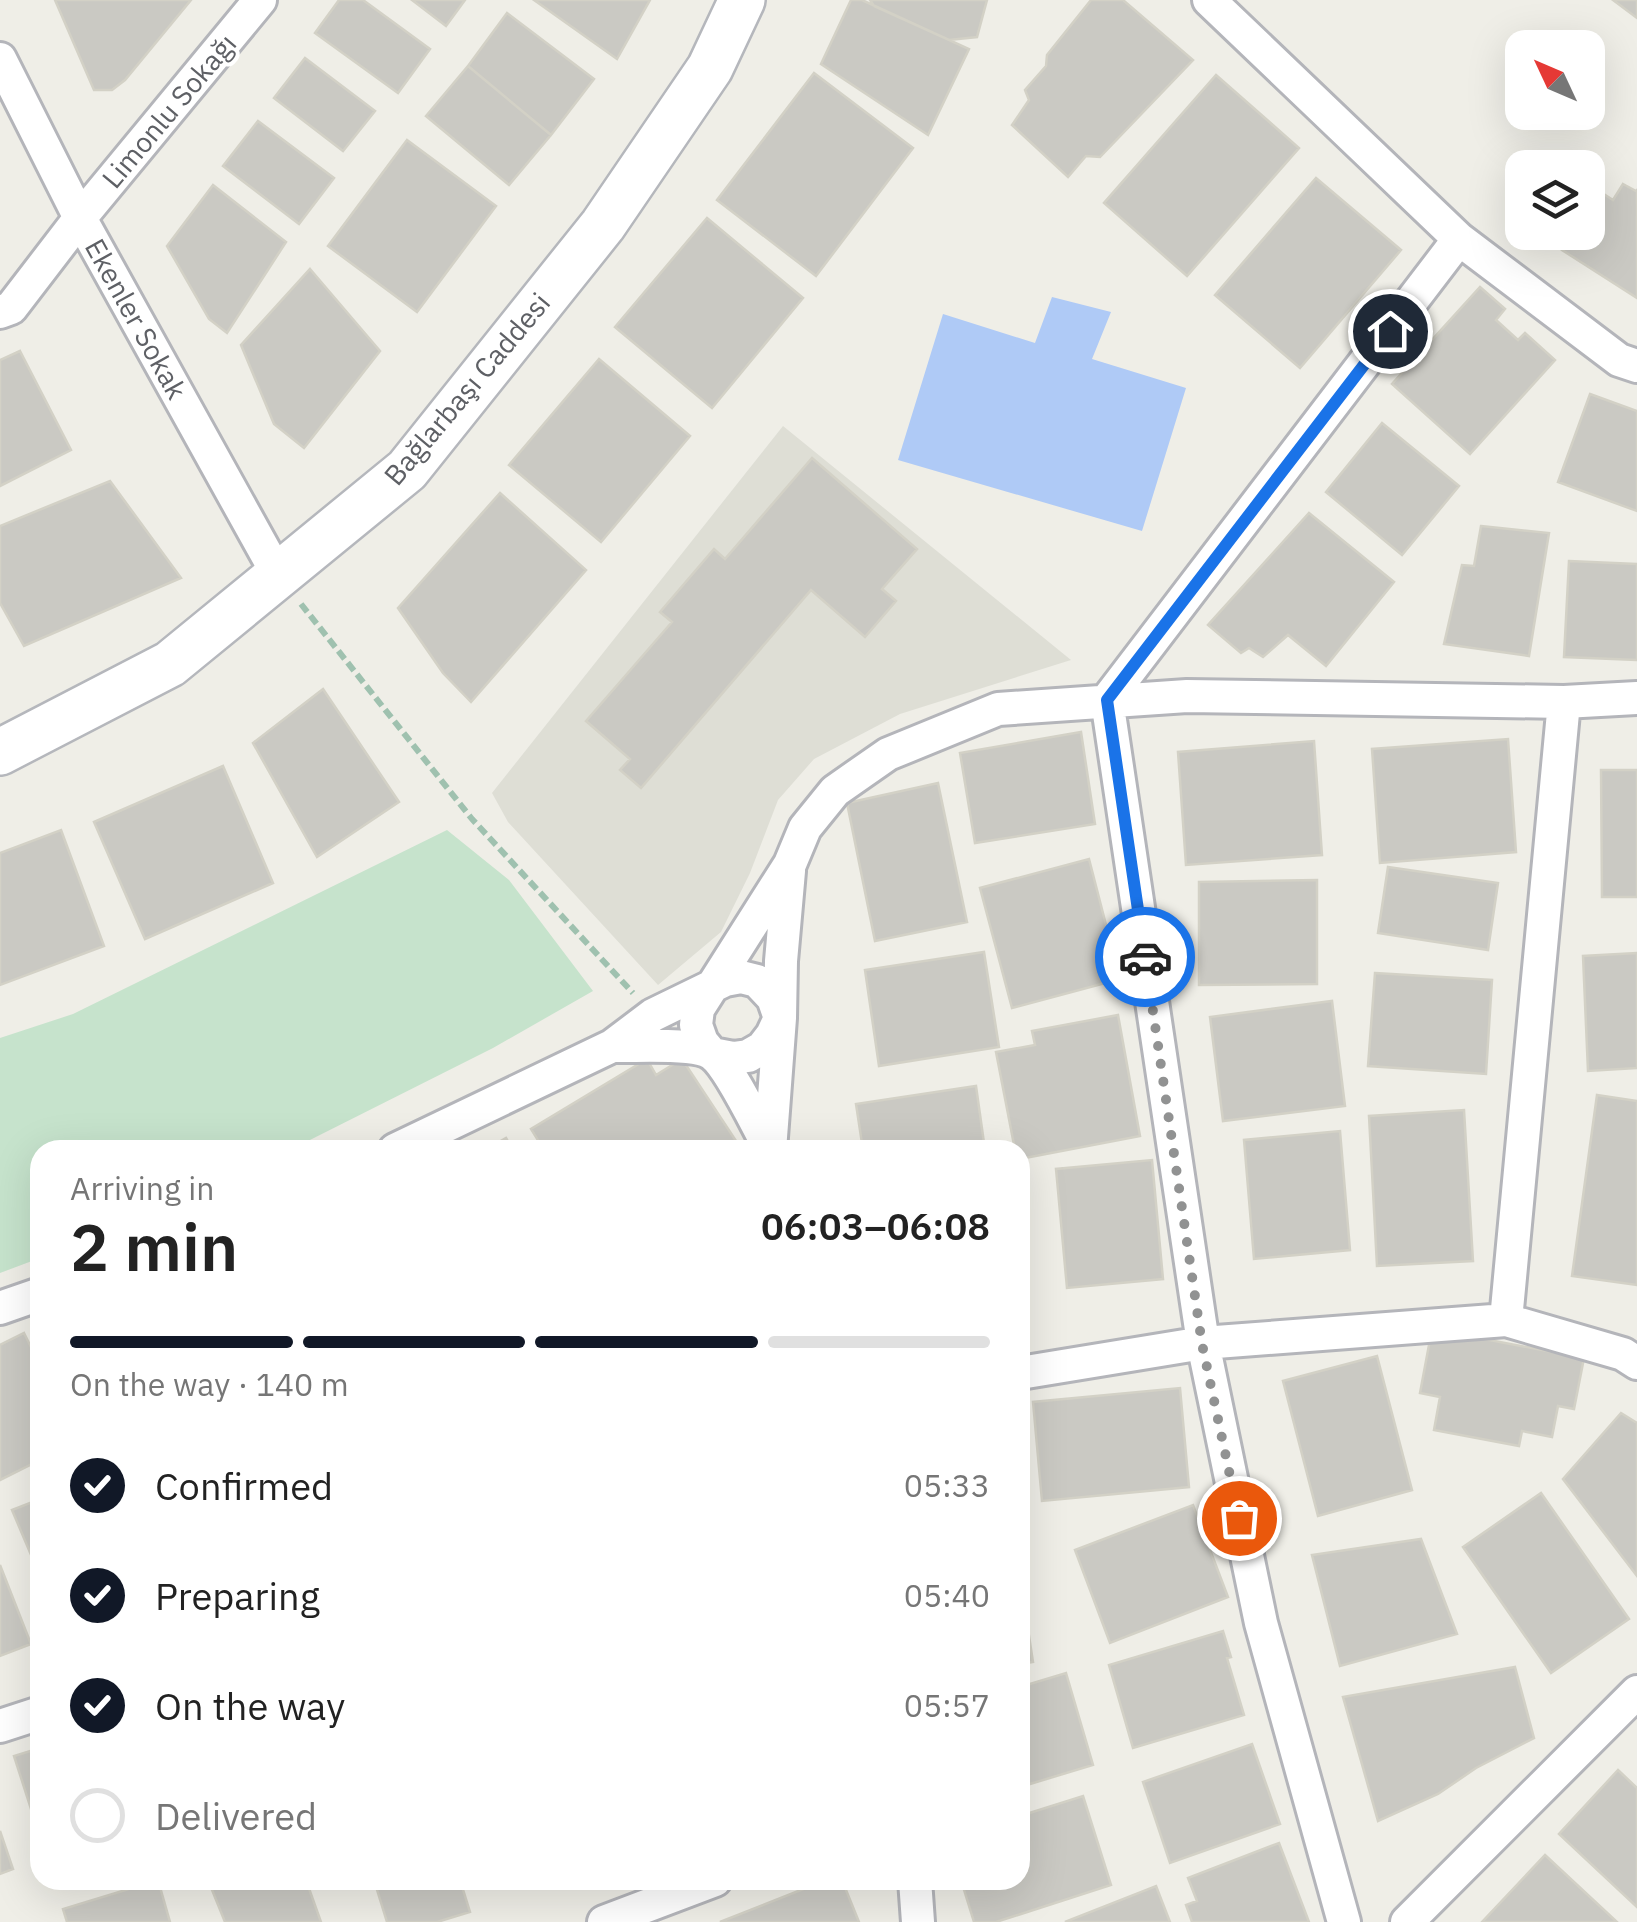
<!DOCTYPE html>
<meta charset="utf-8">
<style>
:root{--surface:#fff;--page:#f6f6f6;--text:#222;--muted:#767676;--line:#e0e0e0;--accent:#111827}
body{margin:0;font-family:"IBM Plex Sans",sans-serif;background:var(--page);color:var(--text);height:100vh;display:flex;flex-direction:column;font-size:38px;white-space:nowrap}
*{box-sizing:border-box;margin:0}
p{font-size:32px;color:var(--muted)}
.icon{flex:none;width:55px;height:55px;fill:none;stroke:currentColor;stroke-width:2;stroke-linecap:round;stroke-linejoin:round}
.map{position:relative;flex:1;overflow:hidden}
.drawer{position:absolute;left:30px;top:1140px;width:1000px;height:750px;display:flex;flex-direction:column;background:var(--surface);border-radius:30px;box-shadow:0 10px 40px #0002}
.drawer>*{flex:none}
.needle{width:65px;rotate:314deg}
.tools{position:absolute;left:1505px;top:30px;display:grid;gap:20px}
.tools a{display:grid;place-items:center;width:100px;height:100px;border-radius:20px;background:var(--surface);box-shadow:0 10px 40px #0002;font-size:50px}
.pin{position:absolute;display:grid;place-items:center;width:85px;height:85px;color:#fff;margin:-42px;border:5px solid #fff;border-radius:50%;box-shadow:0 2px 10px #0007}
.courier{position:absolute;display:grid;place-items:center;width:100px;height:100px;margin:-50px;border:8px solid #1a73e8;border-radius:50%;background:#fff;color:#222;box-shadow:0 2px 12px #0007}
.headline em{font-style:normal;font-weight:600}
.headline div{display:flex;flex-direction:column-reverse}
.headline{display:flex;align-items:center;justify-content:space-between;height:170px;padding:0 40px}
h1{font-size:65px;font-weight:600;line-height:75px}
.bar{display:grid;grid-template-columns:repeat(4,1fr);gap:15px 10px;align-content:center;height:120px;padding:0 40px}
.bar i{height:12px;border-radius:8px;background:var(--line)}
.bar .selected{background:var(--accent)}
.bar p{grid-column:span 4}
ol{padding:0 40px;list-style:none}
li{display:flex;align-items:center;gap:30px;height:110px}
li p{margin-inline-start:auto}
li .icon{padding:10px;border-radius:50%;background:var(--accent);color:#fff;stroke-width:4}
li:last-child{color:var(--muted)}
li i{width:55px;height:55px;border:5px solid var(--line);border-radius:50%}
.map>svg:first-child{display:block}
.education{fill:#deded5}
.green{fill:#c6e3cc}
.water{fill:#afcaf6}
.building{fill:#cac9c3;stroke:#d3d1c6;stroke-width:2.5}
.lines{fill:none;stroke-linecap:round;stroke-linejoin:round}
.street-casing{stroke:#b4b5ba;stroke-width:38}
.secondary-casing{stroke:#b5b7bc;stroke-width:50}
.path{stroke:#9fc1af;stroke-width:6;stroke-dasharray:10 5;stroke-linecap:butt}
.street{stroke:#fff;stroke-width:32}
.secondary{stroke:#fff;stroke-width:45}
.done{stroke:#919292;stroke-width:10;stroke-dasharray:0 18}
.route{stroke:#1a73e8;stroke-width:12}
.labels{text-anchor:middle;stroke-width:8;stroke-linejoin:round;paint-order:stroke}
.street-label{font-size:28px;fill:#5e6065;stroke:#fff}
</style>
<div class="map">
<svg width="1637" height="1922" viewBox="0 0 1637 1922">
<rect width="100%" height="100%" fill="#efeee7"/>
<path class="education" d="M783 426 1071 660 900 714 814 759 778 800 750 873 721 932 658 985 508 822 492 793Z"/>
<path class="green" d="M447 830 509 880 593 991 493 1048 290 1150H40V1258L0 1273V1038L73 1014Z"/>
<path class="water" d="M1052 297 1111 312 1092 359 1186 388 1142 531 898 460 943 314 1035 343Z"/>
<path class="building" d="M55 0H191L125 80 112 90H94Z
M339 0H363L430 49 398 93 315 33Z
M412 0H465L446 26Z
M534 0H650L617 59Z
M851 0H862L969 49 928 135 821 64Z
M870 0H987L977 37 949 40 874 6Z
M1091 0H1123L1193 60 1100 157 1086 156 1068 177 1012 125 1029 100 1025 90 1046 66 1047 55Z
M1613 0H1637V18Z
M507 13 594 79 551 135 468 66Z
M305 58 375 111 343 151 274 98Z
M468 66 551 135 509 185 426 116Z
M814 73 913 148 816 276 717 200Z
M1216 75 1299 148 1187 276 1104 203Z
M258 121 334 178 299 224 223 166Z
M407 140 496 206 417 312 328 246Z
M1316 178 1401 250 1300 368 1215 295Z
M1623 184 1636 191 1637 190V298L1562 250 1572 232H1588V205L1596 189 1613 200Z
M213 185 286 242 227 333 209 319 167 246Z
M707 218 803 298 712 408 615 327Z
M310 269 380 351 304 448 274 424 241 345Z
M1480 287 1505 309 1496 320 1518 340 1525 333 1555 360 1470 454 1392 384Z
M20 351 71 450 0 486V360Z
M599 359 690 436 601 542 509 465Z
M1590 394 1637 411V511L1558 482Z
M1382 423 1459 486 1402 555 1326 492Z
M812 458 917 549 882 589 896 601 865 637 811 590 641 788 620 770 630 759 586 721 672 622 660 612 714 549 725 559Z
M110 481 181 578 24 646 0 603V526Z
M500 493 586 570 471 702 443 673 398 608Z
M1309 513 1394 582 1326 666 1288 635 1263 657 1249 648 1241 653 1208 625Z
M1481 526 1549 533 1529 656 1444 644 1462 565 1474 566Z
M1569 561 1637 564V660L1564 657Z
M323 689 399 802 317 857 253 743Z
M1081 732 1095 824 975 843 960 753Z
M1508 739 1516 852 1380 863 1372 749Z
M1314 741 1322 855 1186 865 1178 752Z
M223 766 273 883 145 939 94 822Z
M1601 770H1637V897H1602Z
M938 783 967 922 875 941 847 803Z
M61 830 104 946 0 985V853Z
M1089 859 1120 979 1012 1008 980 888Z
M1388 867 1498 883 1488 950 1378 933Z
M1317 880V984L1199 985V882Z
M984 952 999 1047 879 1066 865 970Z
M1637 953V1068L1588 1071 1583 956Z
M1375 973 1492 980 1486 1074 1368 1066Z
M1332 1001 1345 1106 1223 1121 1210 1017Z
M1118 1015 1140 1136 1020 1159V1150H1015L996 1052 1035 1045 1032 1031Z
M647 1059 656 1075 682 1059 742 1150H544L531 1129Z
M976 1086 985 1150H863L856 1104Z
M1597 1095 1637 1101V1285L1572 1276Z
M1464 1110 1473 1261 1377 1266 1369 1116Z
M1340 1131 1350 1250 1254 1259 1244 1140Z
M506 1138 513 1150H485Z
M1152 1160 1163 1279 1067 1288 1056 1169Z
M1432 1329 1584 1358 1574 1409 1558 1406 1552 1437 1522 1431 1519 1446 1434 1430 1440 1397 1420 1393Z
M24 1333 40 1365V1460L0 1480V1345Z
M1377 1356 1412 1490 1318 1516 1283 1381Z
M1180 1388 1189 1487 1042 1501 1033 1402Z
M1621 1413 1637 1423V1576L1563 1479Z
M1541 1493 1629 1619 1551 1673 1463 1547Z
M40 1499V1576L12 1510Z
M1193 1505 1228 1597 1110 1643 1075 1550Z
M1421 1539 1457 1634 1340 1666 1312 1555Z
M0 1565 31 1644 0 1656Z
M1020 1577 1033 1662 1020 1664Z
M1223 1631 1231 1657 1227 1658 1244 1715 1133 1748 1109 1665Z
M1515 1667 1534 1738 1476 1768 1438 1794 1378 1821 1343 1697Z
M1066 1673 1093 1765 1020 1787V1687Z
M1252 1744 1280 1824 1170 1863 1143 1782Z
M40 1748V1837L14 1756Z
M1618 1770 1637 1788V1907L1559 1834Z
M1083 1796 1111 1885 996 1922H974L961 1880H1020V1816Z
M0 1831 13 1869 0 1874Z
M1279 1843 1309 1922H1192L1186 1905 1197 1901 1188 1878Z
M1545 1855 1617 1922H1482Z
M158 1880 170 1922H67L63 1909Z
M208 1880H306L321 1922H225Z
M374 1880H460L470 1912 437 1922H387Z
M826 1880H842L859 1922H720Z
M1156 1886 1170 1922H1065Z"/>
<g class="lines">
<g class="street-casing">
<path id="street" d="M1209 0 1459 239 1619 360 1637 366
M0 59 80 218 278 575
M0 312 11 308 80 218 260 0
M612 1046C635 1047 695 1042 712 1054 730 1067 757 1126 769 1147
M395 1150 612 1046 653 1015 725 980 741 977 757 981 773 998 780 1018 772 1035 762 1048 748 1056 733 1058 712 1054 702 1042 696 1025 698 1009 790 864 805 828 835 791 888 754 998 709 1187 696 1564 702 1637 698
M770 1150 780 1018 781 961 789 871
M0 1308 40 1294
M1506 1320 1564 702
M1020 1373 1203 1343 1506 1320 1623 1354 1637 1363
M0 1726 40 1713
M915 1880 918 1922
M604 1922 715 1880
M1344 1922 1261 1623 1203 1343 1107 700 1459 239
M1407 1922 1637 1692"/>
</g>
<g class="secondary-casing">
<path id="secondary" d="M0 752 170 664 407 470 603 225 710 68 742 0"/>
</g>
<path class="path" d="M301 604 472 819 633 993"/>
<use href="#street" class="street"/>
<use href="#secondary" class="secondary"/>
</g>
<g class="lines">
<path class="done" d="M1145 957 1202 1344 1239 1518"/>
<path class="route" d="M1145 957 1107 700 1390 331"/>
</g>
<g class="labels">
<g class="street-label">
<text transform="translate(169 111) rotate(-50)" y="10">Limonlu Sokağı</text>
<text transform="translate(136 319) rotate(61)" y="10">Ekenler Sokak</text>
<text transform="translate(467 389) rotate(-50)" y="10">Bağlarbaşı Caddesi</text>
</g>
</g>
</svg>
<div class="tools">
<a><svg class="needle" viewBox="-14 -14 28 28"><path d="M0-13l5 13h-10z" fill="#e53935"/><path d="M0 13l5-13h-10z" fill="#767676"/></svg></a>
<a><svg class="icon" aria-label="layers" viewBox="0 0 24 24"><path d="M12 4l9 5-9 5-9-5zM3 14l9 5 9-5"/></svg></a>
</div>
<div class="pin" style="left:1239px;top:1518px;background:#ea580c"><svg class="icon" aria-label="bag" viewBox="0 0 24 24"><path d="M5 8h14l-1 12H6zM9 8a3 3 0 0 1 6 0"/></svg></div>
<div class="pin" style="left:1390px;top:331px;background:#1f2937"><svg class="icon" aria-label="home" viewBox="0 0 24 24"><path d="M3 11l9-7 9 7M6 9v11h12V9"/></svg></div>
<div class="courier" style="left:1145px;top:957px"><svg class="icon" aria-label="car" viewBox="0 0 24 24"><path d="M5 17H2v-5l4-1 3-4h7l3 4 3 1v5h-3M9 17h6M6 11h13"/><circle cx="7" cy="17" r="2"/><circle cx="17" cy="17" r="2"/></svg></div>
<section class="drawer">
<div class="headline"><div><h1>2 min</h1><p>Arriving in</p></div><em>06:03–06:08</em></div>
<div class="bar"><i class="selected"></i><i class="selected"></i><i class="selected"></i><i></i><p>On the way · 140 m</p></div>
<ol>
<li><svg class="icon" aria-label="check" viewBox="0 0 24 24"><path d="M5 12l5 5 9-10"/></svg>Confirmed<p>05:33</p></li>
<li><svg class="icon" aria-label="check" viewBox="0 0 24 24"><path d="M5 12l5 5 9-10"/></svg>Preparing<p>05:40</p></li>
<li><svg class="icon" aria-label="check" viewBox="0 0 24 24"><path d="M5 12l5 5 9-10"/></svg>On the way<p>05:57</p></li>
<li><i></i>Delivered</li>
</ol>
</section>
</div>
